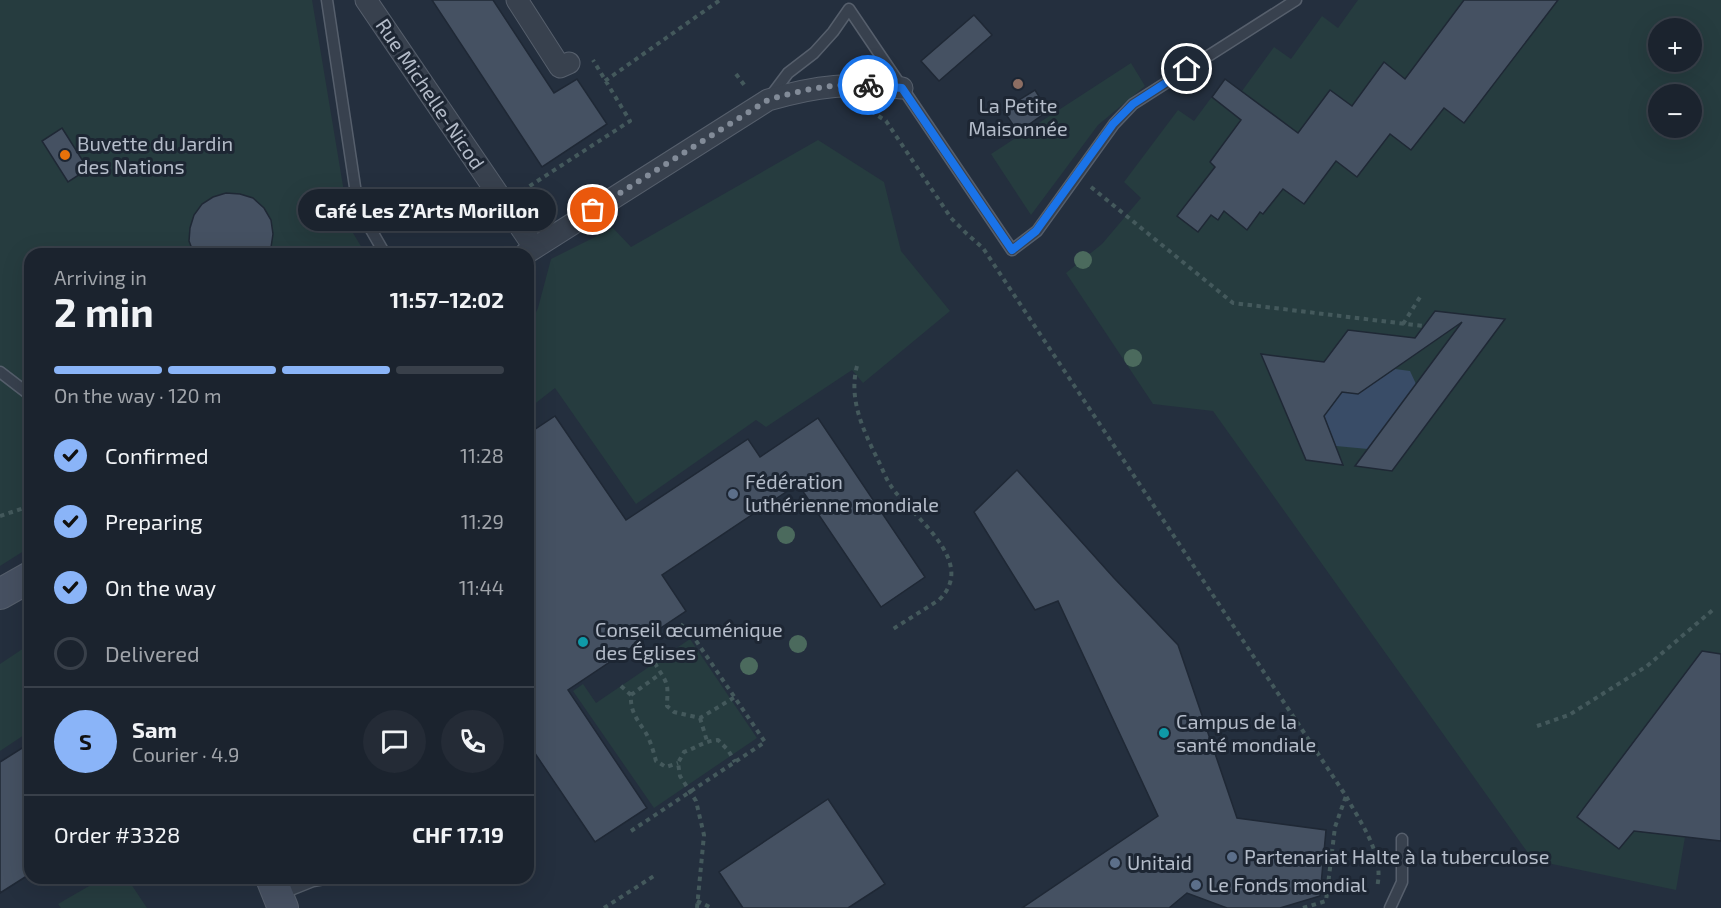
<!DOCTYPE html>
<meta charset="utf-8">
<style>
:root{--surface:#1b232e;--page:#242b36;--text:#f1f3f6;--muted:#a0a4aa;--line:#39404a;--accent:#8ab4f8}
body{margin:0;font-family:"Exo 2",sans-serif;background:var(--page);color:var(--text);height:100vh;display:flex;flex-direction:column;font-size:22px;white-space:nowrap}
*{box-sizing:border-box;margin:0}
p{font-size:20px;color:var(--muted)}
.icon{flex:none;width:33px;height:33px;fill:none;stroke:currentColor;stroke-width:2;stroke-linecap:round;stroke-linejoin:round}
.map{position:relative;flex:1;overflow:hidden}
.sheet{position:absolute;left:24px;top:248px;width:510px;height:636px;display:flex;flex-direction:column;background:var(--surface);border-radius:18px;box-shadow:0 6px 24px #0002,0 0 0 2px var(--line)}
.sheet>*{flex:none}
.buttons{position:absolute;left:1648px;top:18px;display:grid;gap:12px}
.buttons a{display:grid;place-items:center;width:54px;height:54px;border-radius:50%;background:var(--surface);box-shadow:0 6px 24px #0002,0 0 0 2px var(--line);font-size:30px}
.pin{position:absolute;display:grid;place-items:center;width:51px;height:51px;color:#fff;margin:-26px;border:3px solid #fff;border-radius:50%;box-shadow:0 2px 6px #0007}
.courier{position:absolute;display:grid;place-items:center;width:60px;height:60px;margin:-30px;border:4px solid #1a73e8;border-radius:50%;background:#fff;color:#222;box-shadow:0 2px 8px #0007}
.bubble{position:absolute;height:42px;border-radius:21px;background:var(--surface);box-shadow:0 6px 24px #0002,0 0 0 2px var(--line);font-size:20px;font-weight:700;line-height:42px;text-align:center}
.summary em{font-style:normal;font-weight:700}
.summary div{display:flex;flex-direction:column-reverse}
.summary{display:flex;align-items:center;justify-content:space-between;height:102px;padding:0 30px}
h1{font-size:39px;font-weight:700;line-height:45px}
.bar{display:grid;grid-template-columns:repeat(4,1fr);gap:9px 6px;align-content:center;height:72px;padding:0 30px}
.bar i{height:8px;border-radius:4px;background:var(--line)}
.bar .current{background:var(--accent)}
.bar p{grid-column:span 4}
.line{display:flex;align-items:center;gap:15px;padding:0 30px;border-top:2px solid var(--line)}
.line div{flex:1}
.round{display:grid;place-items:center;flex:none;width:63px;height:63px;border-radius:32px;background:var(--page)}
ol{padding:0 30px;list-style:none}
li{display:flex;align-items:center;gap:18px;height:66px}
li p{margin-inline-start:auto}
li .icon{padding:6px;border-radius:50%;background:var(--accent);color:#111;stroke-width:4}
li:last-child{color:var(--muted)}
li i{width:33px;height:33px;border:3px solid var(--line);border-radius:50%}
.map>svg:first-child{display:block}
.green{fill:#263c3f;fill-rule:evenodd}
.water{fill:#394c67}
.building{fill:#455162;stroke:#1f2835;stroke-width:1.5}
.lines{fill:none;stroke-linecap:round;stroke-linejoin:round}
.lane-casing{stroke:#565f6c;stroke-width:13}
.street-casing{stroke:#565f6c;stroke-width:23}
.secondary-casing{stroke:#565f6c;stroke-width:32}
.path{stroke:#44595c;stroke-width:4;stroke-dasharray:4.5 4.5;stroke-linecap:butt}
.lane{stroke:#38414e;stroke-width:10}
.street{stroke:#38414e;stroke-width:21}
.secondary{stroke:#465061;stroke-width:30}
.tree{fill:#4b6a5d}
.done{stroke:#828b98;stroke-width:6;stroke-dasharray:0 10.8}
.route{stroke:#1a73e8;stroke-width:8}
.education-dot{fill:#8d6e63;stroke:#1d2633;stroke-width:2}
.food-dot{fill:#e8710a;stroke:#1d2633;stroke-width:2}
.service-dot{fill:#5c6f8a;stroke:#1d2633;stroke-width:2}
.culture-dot{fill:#0f9aa8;stroke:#1d2633;stroke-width:2}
.labels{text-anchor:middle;stroke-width:6;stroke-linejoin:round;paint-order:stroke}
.street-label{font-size:20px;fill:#b4bcc9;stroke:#1d2633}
.poi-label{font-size:20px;fill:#b4bcc9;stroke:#1d2633;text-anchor:start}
</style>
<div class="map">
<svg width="1721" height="908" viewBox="0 0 1721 908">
<rect width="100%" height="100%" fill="#242f3e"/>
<path class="green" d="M0 0H312L350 228 365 253 30 254V547L0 566Z
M1358 0H1721V654L1701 652 1577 817 1619 849 1632 834V831L1685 837 1676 890 1533 860 1213 411 1153 404 1066 273 1102 244 1141 198 1124 182 1178 110 1194 121 1225 79 1242 91 1274 47 1291 59 1322 16 1338 28ZM1659 28H1692V62H1659ZM1659 94H1692V128H1659Z
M1131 63 1145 86 1098 125 1031 215 991 154Z
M818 140 884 182 901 251 950 311 863 383 852 370 766 427 756 420 636 504 555 388 528 409V329L538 308 551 259 613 228 631 247Z
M690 639 757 738 654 808 573 691 583 684 596 703Z
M30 644V731L0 751V664Z
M103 878H127L147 908H61L58 904Z"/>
<path class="water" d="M1395 369 1410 371 1416 384 1368 449 1336 446 1324 416 1342 392 1358 394Z"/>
<path class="building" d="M432 0H493L554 93 577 79 607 124 542 167Z
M1464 0H1558L1464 123 1444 108 1411 150 1390 134 1357 177 1336 161 1304 204 1283 189 1263 214 1260 212 1247 230 1224 211 1218 220 1211 215 1198 232 1177 216 1215 167 1210 162 1241 120 1212 97 1225 79 1298 133 1330 90 1352 106 1384 62 1405 79Z
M974 15 992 35 939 81 921 61Z
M1035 90 1048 111 1018 132 1003 110Z
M62 128 88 169 68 182 42 141Z
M226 193 240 194 253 198 264 208 271 220 273 234 270 254H194L189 241 190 228 194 215 202 204 213 197Z
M1435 311 1505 319 1392 471 1355 466 1462 322 1358 394 1342 392 1324 416 1343 465 1306 460 1261 354 1324 362 1348 330 1415 338Z
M555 416 626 520 748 439 760 457 818 418 925 577 881 607 798 484 662 575 686 611 568 690 647 808 595 842 528 743V434Z
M1017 470 1114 578 1178 645 1237 818 1326 830 1320 896 1280 908H1227L1187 893 1169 908H1022L1158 816 1058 601 1035 610 974 512Z
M1702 651 1721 654V841L1634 831 1619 849 1577 817Z
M30 743V874L0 893V762Z
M828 799 885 884 848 908H743L719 872Z"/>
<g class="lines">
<g class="lane-casing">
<path id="lane" d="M327 0 357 200 362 214 385 254
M770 97 788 73 814 53 833 32 849 9 1012 250 1037 231 1114 124 1133 104 1296 0
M0 372 30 395
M278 895 313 881 330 878
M1390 908 1402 882V839"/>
</g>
<g class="street-casing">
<path id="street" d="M366 0 534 247
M517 0 560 67 569 63
M525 254 768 100C819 85 849 83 902 88"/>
</g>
<g class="secondary-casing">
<path id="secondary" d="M0 594 30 577
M271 878 283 908"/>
</g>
<path class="path" d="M736 74 745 86
M605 81 720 0
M871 111 886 121 951 218 967 234 983 248 1346 796C1360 822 1385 855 1377 887
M1091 187 1233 303 1423 326
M522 191 630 121 593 60
M1403 324 1422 294
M857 366C848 400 864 432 879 462 883 470 886 479 891 486 911 516 979 561 939 600L893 629
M0 516 30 506
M655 663C658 670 665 677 667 686 668 692 667 700 667 706L674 712 700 718 735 697
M621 686 631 695C630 710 636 718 644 730 650 739 653 750 656 761L666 767 678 763
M631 695 660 674
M700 718 707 741
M1537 726 1569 715 1647 666 1715 608
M631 831 765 742 684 623 681 627
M697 901 712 908
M604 908 657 874
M697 908 704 835 696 801 680 776 678 763 684 752C698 747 704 741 718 740L728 750 735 762
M1303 908 1326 901 1335 827 1346 796"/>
<use href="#lane" class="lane"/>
<use href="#street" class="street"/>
<use href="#secondary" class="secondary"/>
</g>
<g class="tree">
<circle cx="1083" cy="260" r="9"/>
<circle cx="1133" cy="358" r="9"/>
<circle cx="786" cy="535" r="9"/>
<circle cx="798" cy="644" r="9"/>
<circle cx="749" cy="666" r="9"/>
</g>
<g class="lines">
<path class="done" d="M593 210 768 100C801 90 833 83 868 85"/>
<path class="route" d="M868 85 902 88 1012 250 1036 231 1113 124 1133 104 1187 69"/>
</g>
<circle class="education-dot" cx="1018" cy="84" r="6"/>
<circle class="food-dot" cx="65" cy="155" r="6"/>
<g class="service-dot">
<circle cx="733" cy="494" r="6"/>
<circle cx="1232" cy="857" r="6"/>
<circle cx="1115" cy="863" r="6"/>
<circle cx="1196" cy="885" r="6"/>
</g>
<g class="culture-dot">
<circle cx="583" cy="642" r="6"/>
<circle cx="1164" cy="733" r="6"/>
</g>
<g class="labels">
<g class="street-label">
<text transform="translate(430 94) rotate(56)" y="7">Rue Michelle-Nicod</text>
</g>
<g class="poi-label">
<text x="1018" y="113" text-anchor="middle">La Petite<tspan x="1018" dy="23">Maisonnée</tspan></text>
<text x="77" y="151">Buvette du Jardin<tspan x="77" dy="23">des Nations</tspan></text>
<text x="745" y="489">Fédération<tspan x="745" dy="23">luthérienne mondiale</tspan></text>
<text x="595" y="637">Conseil œcuménique<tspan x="595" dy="23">des Églises</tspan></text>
<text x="1176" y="729">Campus de la<tspan x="1176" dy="23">santé mondiale</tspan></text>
<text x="1244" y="864">Partenariat Halte à la tuberculose</text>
<text x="1127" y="870">Unitaid</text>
<text x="1208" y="892">Le Fonds mondial</text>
</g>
</g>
</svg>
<div class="buttons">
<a>+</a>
<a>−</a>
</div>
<div class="pin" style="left:593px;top:210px;background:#ea580c"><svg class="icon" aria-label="bag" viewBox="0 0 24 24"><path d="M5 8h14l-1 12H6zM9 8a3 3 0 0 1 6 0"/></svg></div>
<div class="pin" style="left:1187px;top:69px;background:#1f2937"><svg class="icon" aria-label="home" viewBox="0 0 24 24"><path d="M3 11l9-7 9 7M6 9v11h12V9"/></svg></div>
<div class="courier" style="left:868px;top:85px"><svg class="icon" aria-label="bike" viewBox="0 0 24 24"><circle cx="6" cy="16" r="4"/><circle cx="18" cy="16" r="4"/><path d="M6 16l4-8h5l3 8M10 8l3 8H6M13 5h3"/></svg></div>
<div class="bubble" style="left:298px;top:189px;width:258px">Café Les Z’Arts Morillon</div>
<section class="sheet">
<div class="summary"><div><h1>2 min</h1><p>Arriving in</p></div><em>11:57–12:02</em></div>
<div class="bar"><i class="current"></i><i class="current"></i><i class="current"></i><i></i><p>On the way · 120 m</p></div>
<ol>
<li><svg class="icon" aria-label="check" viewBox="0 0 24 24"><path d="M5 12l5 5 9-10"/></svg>Confirmed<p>11:28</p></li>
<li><svg class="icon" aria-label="check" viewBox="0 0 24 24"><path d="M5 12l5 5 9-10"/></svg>Preparing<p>11:29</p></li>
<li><svg class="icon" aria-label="check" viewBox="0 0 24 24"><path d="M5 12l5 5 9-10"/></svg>On the way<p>11:44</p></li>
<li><i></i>Delivered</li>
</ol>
<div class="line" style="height:108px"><b class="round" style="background:var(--accent);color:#111">S</b><div><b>Sam</b><p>Courier · 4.9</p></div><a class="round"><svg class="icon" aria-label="chat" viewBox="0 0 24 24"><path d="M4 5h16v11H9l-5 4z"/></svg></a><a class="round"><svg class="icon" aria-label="phone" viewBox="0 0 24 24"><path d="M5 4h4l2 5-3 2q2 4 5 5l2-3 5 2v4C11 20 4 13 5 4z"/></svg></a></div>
<div class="line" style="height:78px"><div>Order #3328</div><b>CHF 17.19</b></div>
</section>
</div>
